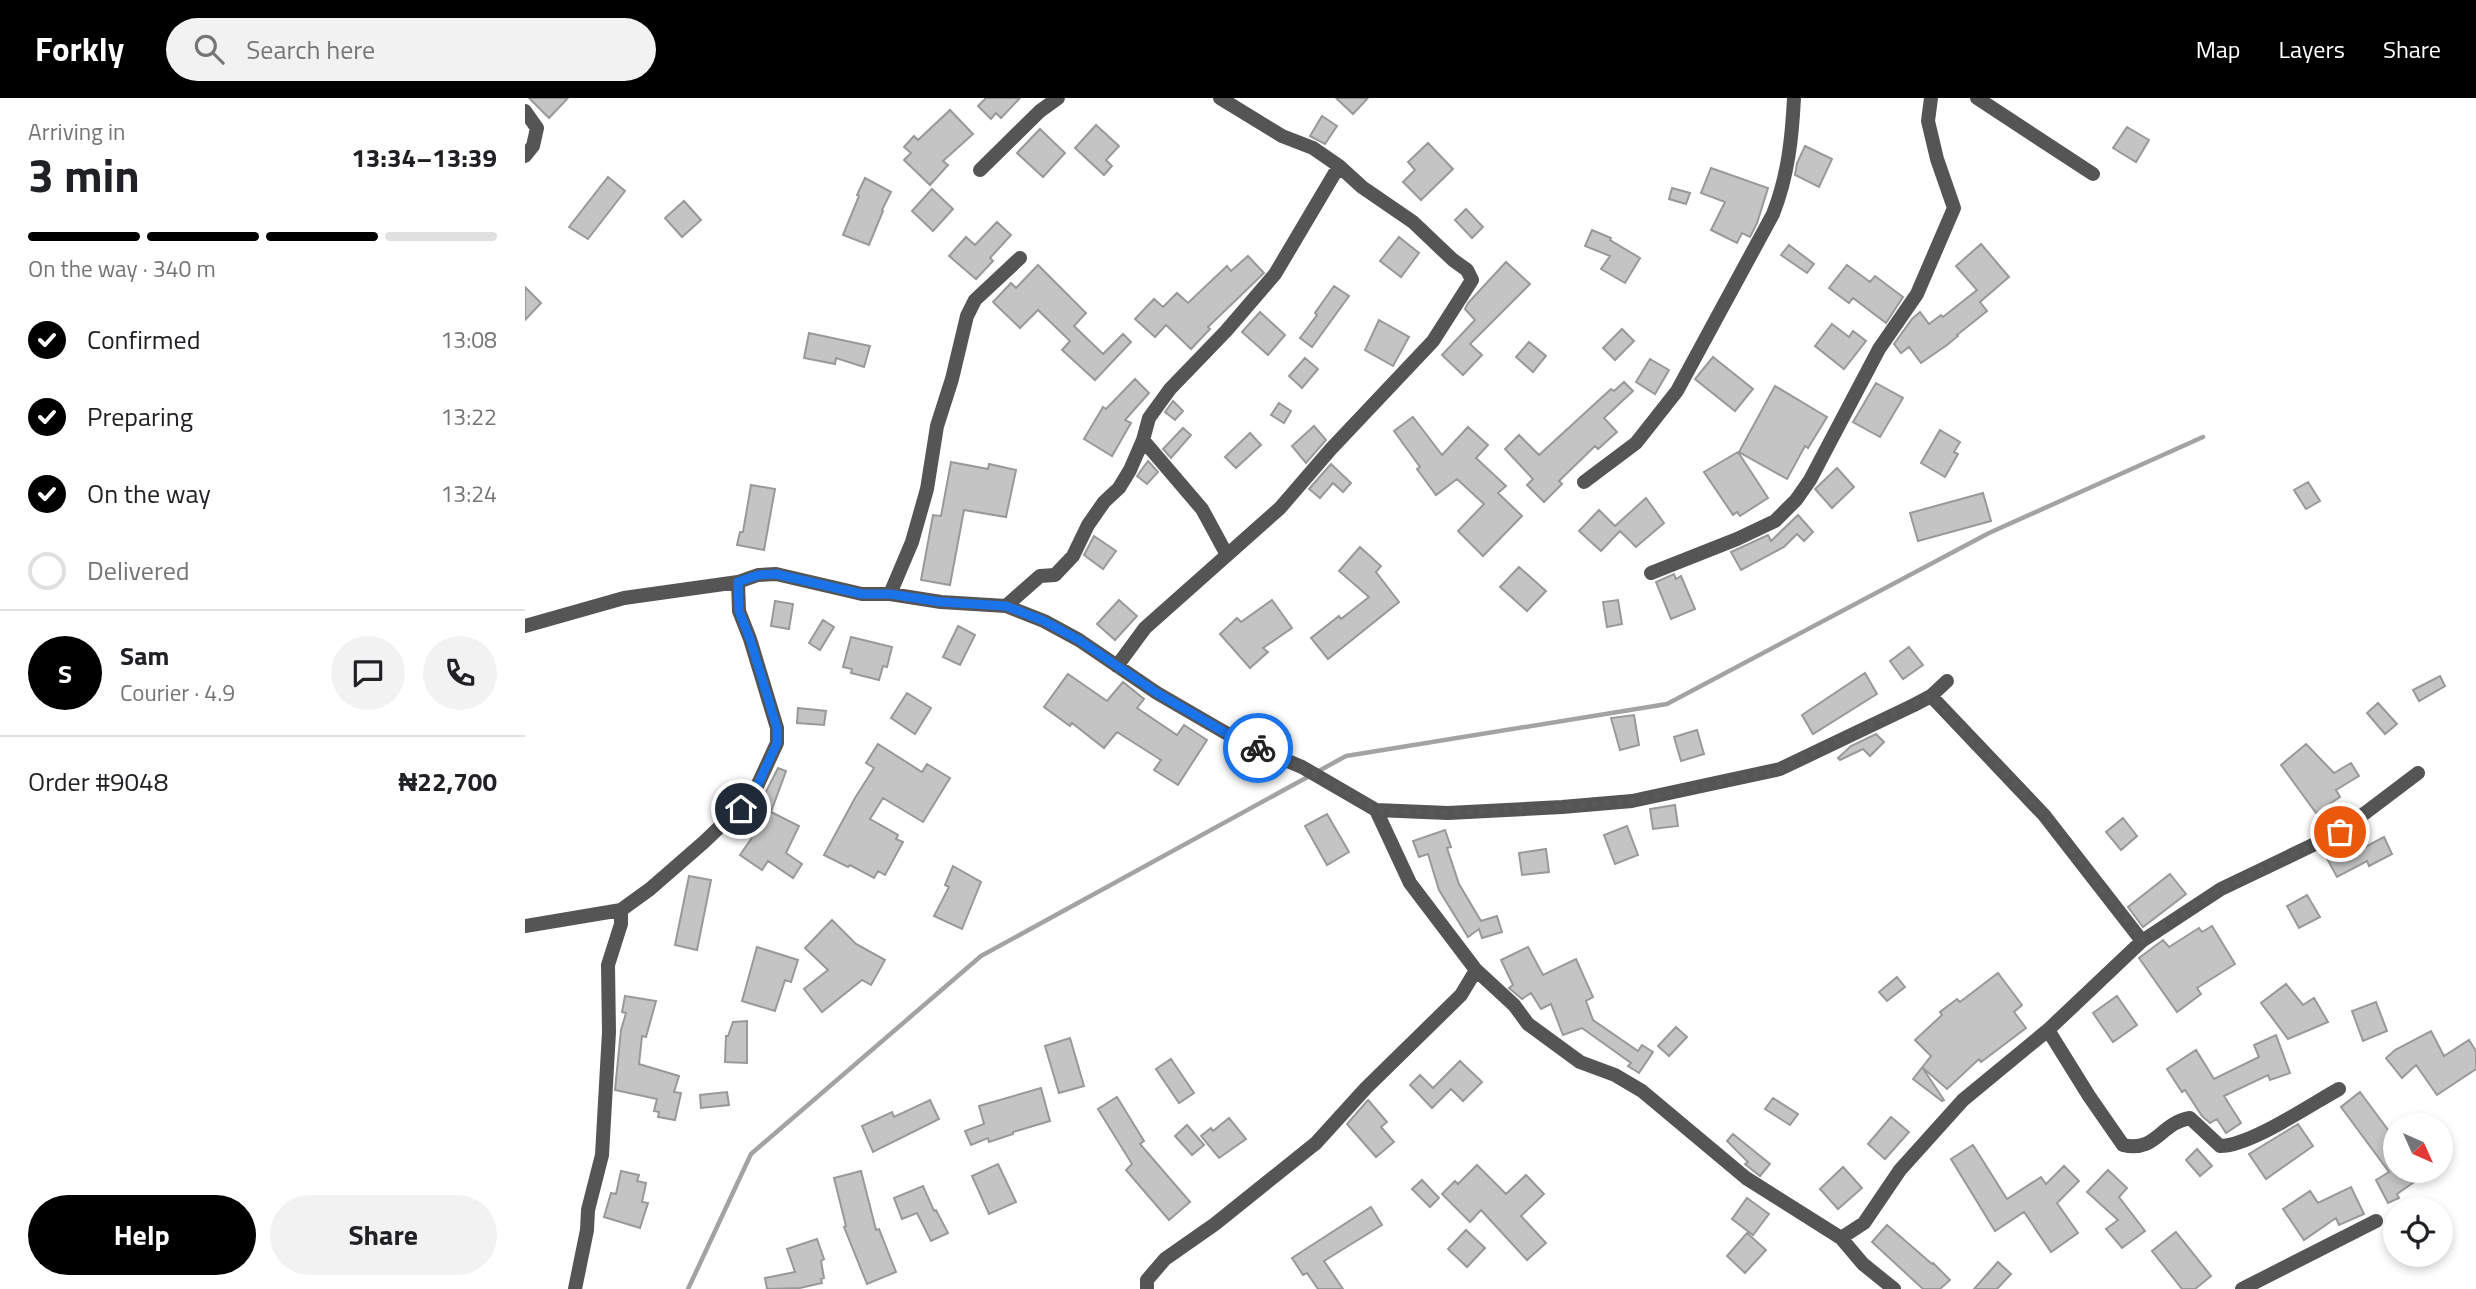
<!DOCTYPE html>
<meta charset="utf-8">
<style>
:root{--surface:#fff;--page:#f2f2f2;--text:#202124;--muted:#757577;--line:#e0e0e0;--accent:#000}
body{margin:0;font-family:"Titillium Web",sans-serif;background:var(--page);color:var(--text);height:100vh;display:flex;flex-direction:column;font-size:26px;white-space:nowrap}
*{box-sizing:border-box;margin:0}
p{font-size:23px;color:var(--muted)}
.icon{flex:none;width:38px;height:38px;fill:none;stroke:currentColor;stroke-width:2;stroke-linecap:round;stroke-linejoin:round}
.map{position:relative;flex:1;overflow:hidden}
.drawer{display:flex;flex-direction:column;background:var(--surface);width:525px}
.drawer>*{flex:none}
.needle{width:46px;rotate:135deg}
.tools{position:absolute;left:1858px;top:1015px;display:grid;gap:14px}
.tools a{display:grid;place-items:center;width:70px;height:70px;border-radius:50%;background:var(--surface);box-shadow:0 4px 10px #0003;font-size:35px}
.pin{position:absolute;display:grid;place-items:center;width:60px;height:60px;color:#fff;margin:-30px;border:4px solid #fff;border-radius:50%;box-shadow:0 2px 7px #0007}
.courier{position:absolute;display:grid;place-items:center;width:70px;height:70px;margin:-35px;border:5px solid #1a73e8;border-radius:50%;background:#fff;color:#222;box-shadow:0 2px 9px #0007}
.headline em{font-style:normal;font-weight:700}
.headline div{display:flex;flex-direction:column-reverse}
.headline{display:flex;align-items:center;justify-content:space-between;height:119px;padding:0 28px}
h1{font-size:46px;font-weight:700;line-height:52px}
.bar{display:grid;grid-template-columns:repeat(4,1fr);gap:10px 7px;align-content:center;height:84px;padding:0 28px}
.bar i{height:9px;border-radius:5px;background:var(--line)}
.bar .current{background:var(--accent)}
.bar p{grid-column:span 4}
.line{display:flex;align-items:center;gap:18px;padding:0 28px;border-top:2px solid var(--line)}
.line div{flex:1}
.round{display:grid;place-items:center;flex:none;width:74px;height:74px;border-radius:37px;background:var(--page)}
ol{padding:0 28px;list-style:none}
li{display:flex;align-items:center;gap:21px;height:77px}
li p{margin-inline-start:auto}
li .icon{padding:7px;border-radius:50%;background:var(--accent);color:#fff;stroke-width:4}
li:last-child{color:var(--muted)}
li i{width:38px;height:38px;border:4px solid var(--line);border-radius:50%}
.action{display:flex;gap:14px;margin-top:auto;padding:14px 28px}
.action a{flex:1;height:80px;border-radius:42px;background:var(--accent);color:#fff;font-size:28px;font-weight:700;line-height:80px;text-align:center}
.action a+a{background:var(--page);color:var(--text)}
header{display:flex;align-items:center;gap:42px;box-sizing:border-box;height:98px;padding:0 35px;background:var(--accent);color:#fff}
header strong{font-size:33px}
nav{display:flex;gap:38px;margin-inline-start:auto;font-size:24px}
.search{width:490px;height:63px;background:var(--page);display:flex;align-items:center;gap:18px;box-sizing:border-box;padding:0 24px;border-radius:38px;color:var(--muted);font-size:26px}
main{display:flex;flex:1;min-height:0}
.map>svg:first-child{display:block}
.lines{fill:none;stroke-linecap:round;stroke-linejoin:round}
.stream{stroke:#a3a3a3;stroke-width:4.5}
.building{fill:#c4c4c4;stroke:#999;stroke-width:2}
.minor{stroke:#555;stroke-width:14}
.done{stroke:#595959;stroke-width:7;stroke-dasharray:0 12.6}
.route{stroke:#1a73e8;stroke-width:9}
</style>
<header>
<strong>Forkly</strong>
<div class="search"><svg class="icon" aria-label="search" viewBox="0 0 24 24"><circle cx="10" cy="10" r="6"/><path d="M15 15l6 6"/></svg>Search here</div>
<nav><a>Map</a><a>Layers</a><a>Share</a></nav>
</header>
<main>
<section class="drawer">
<div class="headline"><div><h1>3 min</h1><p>Arriving in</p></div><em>13:34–13:39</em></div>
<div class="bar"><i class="current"></i><i class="current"></i><i class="current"></i><i></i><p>On the way · 340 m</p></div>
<ol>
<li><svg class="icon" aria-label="check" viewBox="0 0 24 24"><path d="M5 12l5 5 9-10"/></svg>Confirmed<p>13:08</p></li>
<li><svg class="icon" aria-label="check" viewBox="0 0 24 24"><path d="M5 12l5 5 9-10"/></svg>Preparing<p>13:22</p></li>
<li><svg class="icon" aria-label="check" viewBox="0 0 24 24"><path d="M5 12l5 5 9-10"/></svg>On the way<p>13:24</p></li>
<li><i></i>Delivered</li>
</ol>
<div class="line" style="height:126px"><b class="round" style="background:var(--accent);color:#fff">S</b><div><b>Sam</b><p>Courier · 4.9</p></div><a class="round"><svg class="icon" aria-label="chat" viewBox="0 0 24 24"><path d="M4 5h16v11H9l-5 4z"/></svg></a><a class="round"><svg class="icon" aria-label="phone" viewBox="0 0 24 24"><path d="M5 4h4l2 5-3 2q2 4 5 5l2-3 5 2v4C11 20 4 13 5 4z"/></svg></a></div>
<div class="line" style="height:91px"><div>Order #9048</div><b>₦22,700</b></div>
<div class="action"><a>Help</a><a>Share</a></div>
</section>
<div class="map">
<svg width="1951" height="1191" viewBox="0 0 1951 1191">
<rect width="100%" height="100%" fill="#fff"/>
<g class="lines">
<path class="stream" d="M163 1191 226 1056 456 858 821 658 1142 606 1464 435 1678 339"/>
</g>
<path class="building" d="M4 0H43L24 20Z
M461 0H495L476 20 471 15 466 21 453 8Z
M811 0H843L828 16Z
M425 12 448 36 418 63 423 67 405 87 379 62 386 55 379 49 389 38 393 42Z
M797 18 812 28 800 46 785 38Z
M571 27 594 48 581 62 587 68 579 77 550 50Z
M1602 29 1624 42 1611 64 1588 50Z
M515 31 540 55 518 79 492 55Z
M903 45 928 71 896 102 878 84 890 72 883 64Z
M1280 48 1307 61 1294 89 1270 77 1272 65Z
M1186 70 1243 90 1232 125 1225 139 1217 135 1212 145 1186 132 1200 104 1176 95Z
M83 79 100 93 63 141 44 129Z
M340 80 366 94 357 112 358 113 344 147 318 137 334 98 332 97Z
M1147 90 1165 95 1161 106 1144 101Z
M407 91 428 111 408 133 387 113Z
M159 103 176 122 157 139 140 120Z
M941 111 958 129 947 140 930 122Z
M472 124 486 137 465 160 468 163 451 181 424 158 441 139 450 147Z
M1067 132 1086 140 1085 142 1115 160 1100 185 1076 171 1085 158 1060 148Z
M874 139 894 155 876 179 855 163Z
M1456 146 1484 179 1455 204 1462 213 1432 237 1433 238 1422 247 1396 265 1384 249 1376 255 1369 246 1387 221 1395 214 1404 226 1416 217 1418 219 1452 192 1431 168Z
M1264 147 1289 166 1282 175 1256 157Z
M723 158 739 175 683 229 685 231 666 251 641 227 630 239 610 221 629 201 638 209 652 195 663 205 702 168 706 173Z
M981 164 1005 186 945 246 957 257 938 277 917 257 950 222 940 211 943 205Z
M513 167 561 215 549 228 578 256 598 236 606 244 570 282 537 252 545 243 513 212 495 230 468 204 486 185 491 190Z
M1322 167 1345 184 1350 178 1378 199 1361 225 1328 200 1324 205 1304 190Z
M809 188 824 198 787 249 775 240 792 217 790 215Z
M0 189 16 205 0 222Z
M735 214 760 237 743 257 717 234Z
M854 222 884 239 868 268 840 252Z
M1307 226 1324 239 1328 233 1341 243 1319 271 1290 248Z
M1097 231 1109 243 1090 262 1078 250Z
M284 235 345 248 339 269 311 260 310 266 279 260Z
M1004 244 1021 258 1008 274 991 259Z
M1188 259 1228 291 1210 313 1170 281Z
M780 260 793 271 777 290 764 278Z
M1125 261 1144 272 1130 296 1111 284Z
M610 281 624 295 600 322 606 325 587 358 559 341 578 309 581 311Z
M1099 284 1108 293 1079 320 1092 334 1073 351 1070 348 1034 383 1037 386 1019 404 1002 387 1008 381 980 351 994 337 1014 357 1086 291 1089 293Z
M1351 285 1378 300 1355 339 1328 324Z
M1250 288 1302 319 1283 350 1280 348 1262 381 1214 354Z
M648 303 658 313 650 322 640 314Z
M754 305 766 313 759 325 746 317Z
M888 319 917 357 943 329 963 347 951 360 981 388 973 395 997 418 958 458 933 433 959 406 932 381 911 397 892 371 895 369 869 333Z
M789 328 801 342 781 365 767 348Z
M658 330 666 337 646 360 638 351Z
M1415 332 1435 344 1429 354 1433 356 1420 379 1396 365Z
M725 335 736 347 711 370 700 359Z
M1213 354 1243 400 1215 418 1212 414 1208 417 1179 374Z
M623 363 633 374 622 386 612 378Z
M426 364 463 371 464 366 491 372 481 419 439 412 425 487 396 482 408 417 416 418Z
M806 366 826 385 818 394 808 385 795 400 784 391Z
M1312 370 1329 389 1307 410 1290 391Z
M1783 384 1795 403 1781 411 1769 392Z
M226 387 250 391 239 452 212 447 215 434H218Z
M1458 395 1466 423 1393 443 1385 415Z
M1121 400 1139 425 1111 449 1095 433 1076 453 1054 433 1074 412 1090 428Z
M1273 417 1288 434 1279 443 1272 436 1259 449 1216 472 1206 454 1243 437 1246 443Z
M569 438 591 453 578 471 559 457Z
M835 449 856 468 851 474 874 504 803 561 786 540 814 518 816 521 844 499 814 473Z
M994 469 1021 493 1002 513 975 489Z
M1149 476 1151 481 1156 478 1170 511 1146 521 1131 484Z
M594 502 612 518 590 542 572 526Z
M747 502 767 530 738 550 743 554 725 570 695 536 712 520 716 524Z
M1093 502 1097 526 1082 529 1078 504Z
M250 503 268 506 264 531 246 528Z
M298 522 309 529 295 552 284 545Z
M433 528 450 537 435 567 418 559Z
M326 539 367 549 362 569 358 568 354 582 326 575 327 571 318 569Z
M1384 549 1398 567 1378 581 1365 563Z
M1340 575 1352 596 1288 636 1277 617Z
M543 576 582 603 598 584 619 601 612 610 652 637 659 627 682 642 653 687 629 672 636 662 592 634 579 650 547 625 545 628 519 609Z
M1915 578 1920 588 1894 603 1888 592Z
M382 595 406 610 390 636 366 620Z
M1853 605 1872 626 1860 636 1842 615Z
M273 610 301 613 299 627 272 625Z
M1109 617 1114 647 1095 652 1086 620Z
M1172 632 1179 656 1156 663 1149 639Z
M1351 636 1359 644 1345 658 1338 651 1315 662 1313 660 1326 648Z
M353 646 397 674 402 666 425 680 398 724 358 700 345 721 373 737 371 741 378 744 360 777 353 773 349 780 325 767 323 769 299 757 330 700 349 670 341 665Z
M1781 646 1809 675 1826 665 1834 678 1811 692 1815 699 1791 715 1756 667Z
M253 670 261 673 246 714 274 728 261 755 277 766 268 780 243 763 237 772 215 757 235 728 226 723Z
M1150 707 1153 728 1128 731 1125 711Z
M802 716 824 754 802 767 780 728Z
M1598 720 1612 738 1596 752 1581 734Z
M1102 728 1113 757 1090 766 1079 737Z
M920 732 926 749 922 750 934 786 956 823 972 818 977 834 957 840 954 831 943 839 914 792 903 756 894 759 888 743Z
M1859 739 1867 756 1844 768 1842 763 1812 779 1799 755 1826 740 1833 753Z
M1021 751 1024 774 997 777 994 755Z
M428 768 456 784 437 831 409 818 424 789 420 787Z
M1645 776 1661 796 1618 829 1603 809Z
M164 778 186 782 172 852 150 847Z
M1782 797 1795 819 1774 830 1762 808Z
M307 822 331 846 360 862 346 887 337 882 297 914 279 891 303 872 280 850Z
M1687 828 1710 866 1672 890 1676 896 1652 914 1614 860 1638 842 1644 849 1674 830 1677 834Z
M232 849 273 862 266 884 260 882 250 913 217 903Z
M1003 849 1018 877 1051 861 1068 899 1061 903 1068 922 1113 953 1117 947 1128 954 1114 975 1103 968 1106 965 1057 930 1038 937 1026 906 1016 911 1006 895 997 901 984 890 988 887 976 862Z
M1473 875 1497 907 1489 914 1501 930 1456 964 1454 961 1422 991 1397 969 1419 1002 1417 1003 1388 981 1406 958 1390 942 1417 917 1415 914 1432 901 1435 904Z
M1372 879 1380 889 1362 903 1354 894Z
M1761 886 1778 907 1789 900 1803 924 1763 941 1736 905Z
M100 898 131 903 121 939 117 938 114 966 154 978 149 994 156 995 150 1022 133 1019 134 1014 129 1013 132 1001 90 992 96 932 101 915 97 914Z
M1592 898 1612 927 1588 944 1568 915Z
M1851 904 1862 933 1838 943 1827 913Z
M222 923V965L200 964 201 938H203L208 924Z
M1151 929 1162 939 1144 958 1133 948Z
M1906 933 1919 958 1944 942 1951 953V971L1912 997 1891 967 1877 980 1861 960 1870 952Z
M1751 937 1765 975 1745 982 1743 977 1699 998 1716 1025 1701 1035 1692 1021 1685 1025 1677 1018 1660 992 1657 994 1642 971 1671 952 1689 981 1734 959 1729 947Z
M545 940 559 988 534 995 520 948Z
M646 961 669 995 654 1005 631 971Z
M935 963 957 984 938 1003 926 991 907 1010 885 987 895 977 908 990Z
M516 990 525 1023 488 1034V1036L464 1044 463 1040 446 1047 440 1033 459 1026 454 1008Z
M202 994 204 1007 176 1010 175 997Z
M1835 994 1869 1040 1861 1045 1871 1061V1073H1905L1872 1096 1874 1100 1863 1105 1851 1082 1864 1074 1816 1009Z
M592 999 619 1043 615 1046 665 1104 644 1122 601 1072 607 1066 573 1011Z
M1248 1000 1273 1016 1265 1027 1240 1011Z
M405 1002 414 1021 348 1054 337 1028 367 1014 369 1019Z
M843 1002 862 1024 856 1029 869 1044 851 1059 822 1026Z
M1366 1019 1384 1034 1360 1061 1343 1046Z
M704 1020 721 1041 694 1060 676 1038 686 1030 688 1033Z
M1773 1026 1788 1048 1741 1081 1724 1056Z
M662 1027 679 1047 667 1057 650 1038Z
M1208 1036 1245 1066 1235 1078 1220 1066 1223 1064 1202 1043Z
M1448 1047 1482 1101 1516 1079 1521 1086 1539 1068 1554 1083 1532 1105 1553 1135 1526 1154 1499 1114 1470 1133 1426 1061Z
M1672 1051 1687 1068 1675 1078 1661 1062Z
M473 1066 491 1104 464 1116 447 1078Z
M952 1067 981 1096 1001 1077 1019 1096 996 1118 1021 1145 1002 1162 956 1112 945 1124 917 1096 930 1083 933 1086Z
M1318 1069 1337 1090 1313 1111 1295 1091Z
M1583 1072 1602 1090 1594 1099 1620 1133 1597 1150 1581 1131 1593 1122 1562 1094Z
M96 1073 114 1077 112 1083 121 1085 117 1104 123 1105 115 1130 79 1119 86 1095 91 1096Z
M336 1073 351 1132 354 1131 371 1174 342 1186 319 1129 321 1128 309 1080Z
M897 1082 914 1100 905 1109 887 1091Z
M398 1088 409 1113 411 1112 423 1135 406 1143 392 1115 377 1121 369 1100Z
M1826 1089 1839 1116 1814 1127 1811 1120 1779 1142 1758 1111 1785 1093 1793 1105Z
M1222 1100 1244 1116 1228 1137 1207 1121Z
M846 1109 857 1127 799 1163 818 1191H793L782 1175 778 1177 767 1160Z
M1362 1127 1407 1166 1408 1165 1425 1182 1415 1191H1398L1347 1144Z
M941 1132 960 1150 942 1169 923 1151Z
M1651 1134 1686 1178 1670 1191H1657L1627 1153Z
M1222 1135 1241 1152 1220 1175 1202 1158Z
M292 1141 299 1161 296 1163 299 1180 296 1181 297 1185 275 1190 242 1191 240 1180 270 1174 262 1151Z
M1473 1164 1486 1176 1472 1191H1449Z"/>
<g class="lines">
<path class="minor" d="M1452 0 1568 76
M0 13 12 30 8 48 0 58
M455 72 515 13 533 0
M1059 384 1111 345 1152 293 1248 116C1263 78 1267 40 1269 0
M702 457 677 411 618 342 624 320 645 291 701 233 750 176 814 68
M1126 475 1212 441 1250 423 1271 402 1285 382 1354 251 1392 196 1429 110 1412 61 1403 23 1406 0
M365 496 387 444 402 391 412 328 427 281 442 218 450 202 495 160
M481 508 515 478 530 477 548 458 563 427 579 404 594 390 605 372 618 342
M0 528 99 500 213 484 233 477 251 476 337 496H365L416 504 481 508 519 523 554 542 632 595 713 642 777 669 851 712 923 715 1037 709 1107 703 1255 671 1389 607 1406 598 1422 583
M592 568 620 530 755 410 805 352 908 243 947 182 942 172 928 162 888 124 837 89 814 68 788 50 757 38 695 0
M1406 598 1519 717 1617 843
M851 712 885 785 951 872 989 907 1003 926 1055 964 1090 977 1117 993 1221 1080 1316 1140 1338 1166 1369 1191
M0 828 96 812 125 791 179 744 228 697 252 645V630L225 541 214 513 213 484
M1523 932 1564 998 1598 1047C1631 1055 1635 1025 1665 1020L1695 1048C1725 1048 1785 1007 1814 991
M1316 1140 1339 1125 1375 1072 1438 1002 1523 932 1617 843 1696 791 1815 734 1893 675
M50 1191 62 1132 63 1112 77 1057 84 934 83 867 96 826V812
M622 1191V1182L640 1161 690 1126 791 1045 841 990 936 897 951 872
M1717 1191 1851 1123"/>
</g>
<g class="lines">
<path class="done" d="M733 650 777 669 851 712 923 715 1037 709 1107 703 1255 671 1406 597 1519 717 1617 842 1696 791 1815 734"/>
<path class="route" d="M216 711 228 697 252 645V630L225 541 214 513 213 484 233 477 251 476 337 496H365L416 504 481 508 519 523 554 542 632 595 713 642 733 650"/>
</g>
</svg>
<div class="tools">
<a><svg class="needle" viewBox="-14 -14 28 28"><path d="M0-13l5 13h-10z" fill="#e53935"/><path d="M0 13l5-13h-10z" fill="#757577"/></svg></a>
<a><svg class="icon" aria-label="locate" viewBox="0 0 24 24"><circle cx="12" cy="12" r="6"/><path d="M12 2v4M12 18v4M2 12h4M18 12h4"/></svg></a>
</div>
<div class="pin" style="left:1815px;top:734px;background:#ea580c"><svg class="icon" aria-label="bag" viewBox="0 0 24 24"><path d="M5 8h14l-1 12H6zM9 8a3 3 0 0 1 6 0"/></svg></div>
<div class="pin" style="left:216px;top:711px;background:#1f2937"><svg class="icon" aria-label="home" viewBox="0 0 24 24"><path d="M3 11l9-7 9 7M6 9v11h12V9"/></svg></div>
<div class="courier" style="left:733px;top:650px"><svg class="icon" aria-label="bike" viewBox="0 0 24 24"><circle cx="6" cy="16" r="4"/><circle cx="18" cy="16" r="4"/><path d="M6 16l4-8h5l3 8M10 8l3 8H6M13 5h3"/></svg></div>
</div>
</main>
